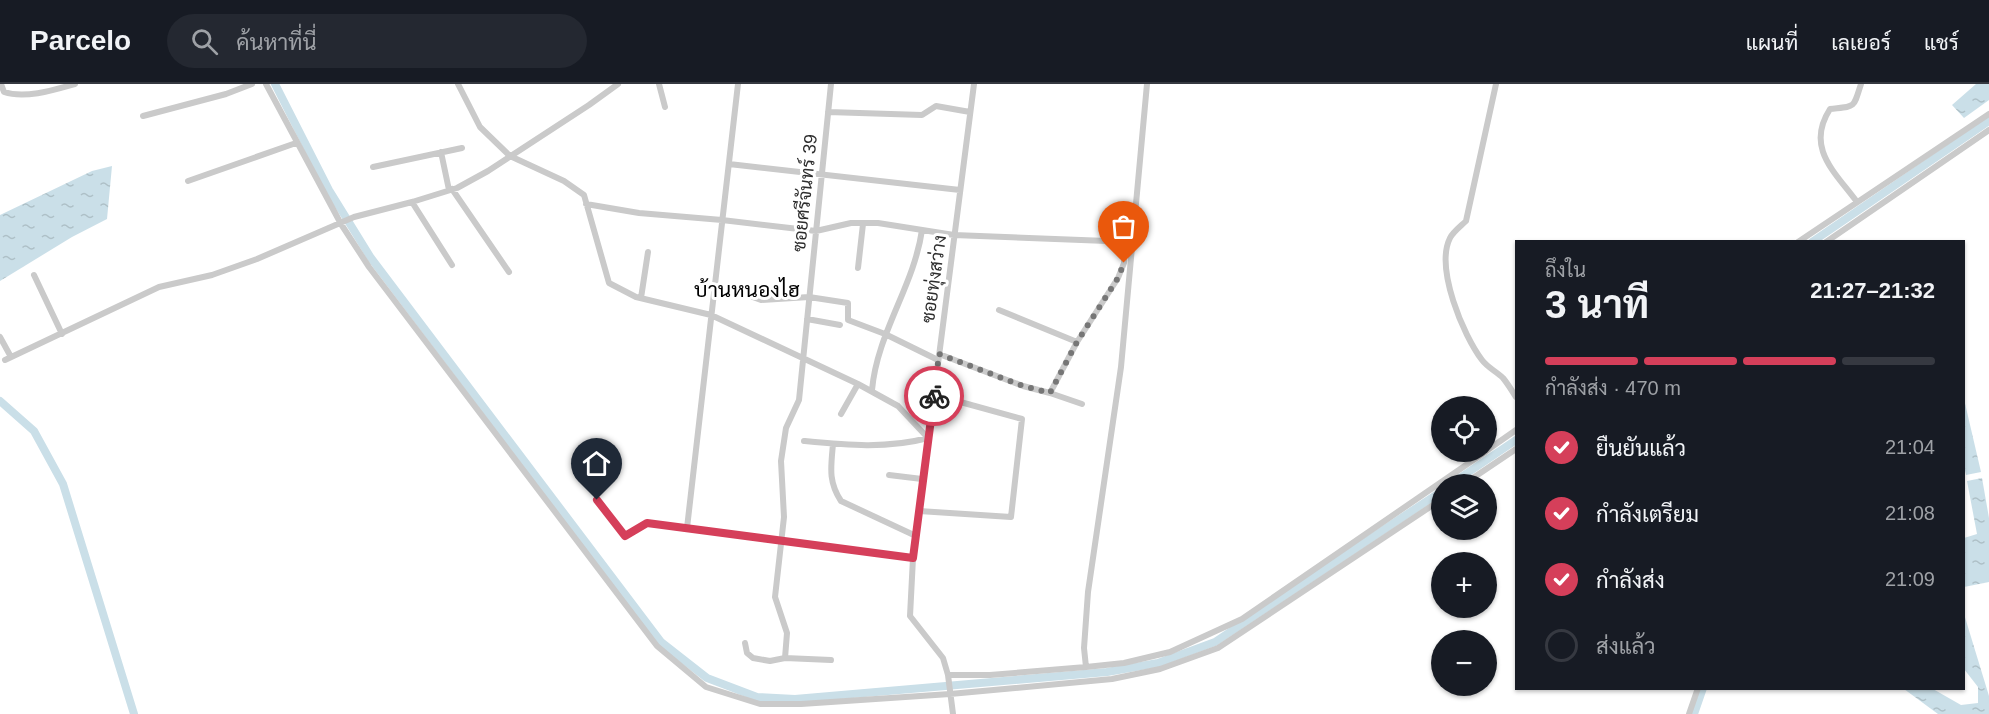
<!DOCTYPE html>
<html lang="th">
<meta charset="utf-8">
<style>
:root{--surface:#171b24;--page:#242831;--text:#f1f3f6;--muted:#9ea1a6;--line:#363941;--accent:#d53f5a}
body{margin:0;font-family:Helvetica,Sarabun,sans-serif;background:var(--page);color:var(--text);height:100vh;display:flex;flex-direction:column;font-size:22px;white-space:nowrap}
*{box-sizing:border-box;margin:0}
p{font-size:20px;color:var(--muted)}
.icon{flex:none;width:33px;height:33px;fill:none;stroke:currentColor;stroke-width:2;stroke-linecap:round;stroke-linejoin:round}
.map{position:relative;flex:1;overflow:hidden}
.side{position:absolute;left:1515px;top:156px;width:450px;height:450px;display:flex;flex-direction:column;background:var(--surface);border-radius:0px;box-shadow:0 2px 4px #0004}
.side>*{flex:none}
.controls{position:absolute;left:1431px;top:312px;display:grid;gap:12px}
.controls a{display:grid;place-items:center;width:66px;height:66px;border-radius:50%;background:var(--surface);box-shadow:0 2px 4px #0004;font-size:30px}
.pin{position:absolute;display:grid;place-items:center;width:51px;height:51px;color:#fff;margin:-62px -26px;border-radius:50% 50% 50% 0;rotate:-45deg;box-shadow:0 0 6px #0007}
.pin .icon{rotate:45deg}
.courier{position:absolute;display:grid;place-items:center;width:60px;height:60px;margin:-30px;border:4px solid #d53f5a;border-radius:50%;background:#fff;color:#222;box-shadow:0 2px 8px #0007}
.summary em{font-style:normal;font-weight:700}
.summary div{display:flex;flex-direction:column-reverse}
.summary{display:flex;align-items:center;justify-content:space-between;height:102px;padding:0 30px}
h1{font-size:39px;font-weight:700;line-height:45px}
.bar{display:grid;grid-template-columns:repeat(4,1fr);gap:9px 6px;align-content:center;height:72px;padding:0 30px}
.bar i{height:8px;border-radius:4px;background:var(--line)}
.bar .on{background:var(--accent)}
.bar p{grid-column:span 4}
ol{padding:0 30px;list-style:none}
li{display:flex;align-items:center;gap:18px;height:66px}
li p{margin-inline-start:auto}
li .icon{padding:6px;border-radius:50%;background:var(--accent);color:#fff;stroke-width:4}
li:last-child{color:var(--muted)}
li i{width:33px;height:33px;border:3px solid var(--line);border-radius:50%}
header{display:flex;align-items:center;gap:36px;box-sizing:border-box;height:84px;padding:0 30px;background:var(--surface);border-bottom:2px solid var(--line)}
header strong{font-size:28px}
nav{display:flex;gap:33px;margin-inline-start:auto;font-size:21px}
.search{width:420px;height:54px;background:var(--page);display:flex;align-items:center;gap:15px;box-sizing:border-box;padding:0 21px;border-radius:33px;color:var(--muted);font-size:22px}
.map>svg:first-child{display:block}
.water{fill:url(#water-ripples)}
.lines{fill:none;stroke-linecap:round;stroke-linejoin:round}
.canal{stroke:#cadfe8;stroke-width:8}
.minor{stroke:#cacaca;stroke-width:6}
.done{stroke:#767676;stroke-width:6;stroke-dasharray:0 10.8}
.route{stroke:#d53f5a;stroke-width:8}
.labels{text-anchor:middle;stroke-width:6;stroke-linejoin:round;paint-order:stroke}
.street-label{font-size:18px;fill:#2d2d2d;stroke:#fff}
.quarter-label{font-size:21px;fill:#000;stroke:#fff}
</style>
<header>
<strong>Parcelo</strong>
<div class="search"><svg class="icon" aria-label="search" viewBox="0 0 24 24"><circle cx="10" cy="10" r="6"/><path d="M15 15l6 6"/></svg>ค้นหาที่นี่</div>
<nav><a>แผนที่</a><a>เลเยอร์</a><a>แชร์</a></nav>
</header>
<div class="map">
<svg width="1989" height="630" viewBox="0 0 1989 630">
<defs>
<pattern id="water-ripples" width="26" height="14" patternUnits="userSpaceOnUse" patternTransform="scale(1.5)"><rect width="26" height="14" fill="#cadfe8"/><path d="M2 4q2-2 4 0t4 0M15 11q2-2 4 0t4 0" fill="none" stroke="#aec0c7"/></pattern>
</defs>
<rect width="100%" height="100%" fill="#fff"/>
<path class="water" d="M1976 0H1989V16L1964 34 1952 21Z
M112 82 107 135 72 153 0 197V131L92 87Z
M1964 315 1981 388 1966 391 1964 382Z
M1982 394 1989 434V498L1964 503V454L1977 450 1967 397Z
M1964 530 1989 612V630H1938L1904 605H1933L1961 621 1978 619V603L1964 585Z"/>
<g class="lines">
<path class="canal" d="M275 0 329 106 371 174 661 558 707 594 757 613 795 615 1107 588 1158 579 1215 558 1442 407
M1812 158 1989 37
M0 317 34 347 63 400 134 630
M1451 400 1516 356
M1694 630 1703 604"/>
<path class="minor" d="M1 0 4 8C25 15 54 6 75 0
M266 0 341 140 369 183 657 562 706 603 760 620H801L950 610 1112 595 1160 585 1218 564 1442 415
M458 0 480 43 510 72 564 97 584 111 609 199 636 213 711 231 858 300 898 322 928 354C887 365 846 361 804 357
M659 0 665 23
M1496 0 1466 137C1461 142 1453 148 1450 154 1435 184 1463 251 1482 276 1488 284 1496 287 1503 294 1508 300 1512 307 1516 313
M828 28 922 31 936 22 970 28
M143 32 226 10 252 0
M441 68 449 106
M729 80 960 106
M373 83 462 64
M188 97 296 59
M452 105 509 188
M412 118 452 181
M1857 118C1835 88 1805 64 1830 25 1856 22 1853 25 1861 0
M586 120 639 129 722 136 816 147 851 139H878L954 151 1133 158
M1798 158 1989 30
M1826 158 1989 46
M858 184 863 140
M34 191 62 250
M747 211 761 216 809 213 848 219V236L885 250 938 276
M641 214 648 168
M999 226 1077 258
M807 235 840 241
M0 253 11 273
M939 270 1023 302 1050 309 1082 320
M5 276 159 203 212 191 257 175 354 133 412 118 457 104 488 87 589 21 618 0
M872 306C877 249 914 202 922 146
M1050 309 1077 258 1118 194 1124 179 1125 157
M841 330 858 300
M833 360C831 383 828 397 841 417L916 452
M1486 367 1516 346
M889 391 922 395
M1464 400 1516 365
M597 415 625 452 647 439 913 474
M919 427 1011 433 1022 335 935 311
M687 444 738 0
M745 559 747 569 753 574 770 577 785 574 831 576
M785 574 787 549 775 513 784 433 781 377 786 344 799 316 831 0
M1086 583 1084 564 1088 508 1121 283 1147 0
M948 591H990L1086 583 1124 579 1170 568 1242 535 1485 368
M953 630 948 591 943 574 910 532 913 474 974 0
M1689 630 1698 604"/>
</g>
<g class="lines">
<path class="done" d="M934 312 939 270 1023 302 1050 309 1077 258 1118 194 1124 179"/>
<path class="route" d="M597 416 625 452 647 439 913 474 934 312"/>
</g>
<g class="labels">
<g class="street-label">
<text transform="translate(805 109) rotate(-84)" y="6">ซอยศรีจันทร์ 39</text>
<text transform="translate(934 195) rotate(-82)" y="6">ซอยทุ่งสว่าง</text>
</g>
<g class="quarter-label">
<text x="747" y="213">บ้านหนองไฮ</text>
</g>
</g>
</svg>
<div class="controls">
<a><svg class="icon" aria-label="locate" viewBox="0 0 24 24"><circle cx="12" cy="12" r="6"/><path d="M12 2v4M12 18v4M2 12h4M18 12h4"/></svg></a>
<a><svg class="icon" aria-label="layers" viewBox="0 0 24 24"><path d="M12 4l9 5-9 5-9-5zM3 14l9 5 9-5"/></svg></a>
<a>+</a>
<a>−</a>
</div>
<div class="pin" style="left:1124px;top:179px;background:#ea580c"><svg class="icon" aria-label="bag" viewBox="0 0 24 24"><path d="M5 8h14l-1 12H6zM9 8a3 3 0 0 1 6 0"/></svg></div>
<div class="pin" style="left:597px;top:416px;background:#1f2937"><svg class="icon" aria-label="home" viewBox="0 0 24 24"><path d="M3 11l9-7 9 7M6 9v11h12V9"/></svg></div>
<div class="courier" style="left:934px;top:312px"><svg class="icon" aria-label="bike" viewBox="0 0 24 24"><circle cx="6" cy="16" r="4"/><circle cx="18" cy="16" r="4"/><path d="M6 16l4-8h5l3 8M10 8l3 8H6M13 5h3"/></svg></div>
<section class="side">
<div class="summary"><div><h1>3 นาที</h1><p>ถึงใน</p></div><em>21:27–21:32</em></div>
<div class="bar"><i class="on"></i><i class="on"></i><i class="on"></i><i></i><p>กำลังส่ง · 470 m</p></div>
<ol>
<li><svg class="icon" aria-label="check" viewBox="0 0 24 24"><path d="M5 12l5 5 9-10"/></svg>ยืนยันแล้ว<p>21:04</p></li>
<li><svg class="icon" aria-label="check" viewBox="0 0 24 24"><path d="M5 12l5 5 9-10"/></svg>กำลังเตรียม<p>21:08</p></li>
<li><svg class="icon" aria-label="check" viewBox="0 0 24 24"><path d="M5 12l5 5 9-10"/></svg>กำลังส่ง<p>21:09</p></li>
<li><i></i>ส่งแล้ว</li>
</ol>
</section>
</div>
